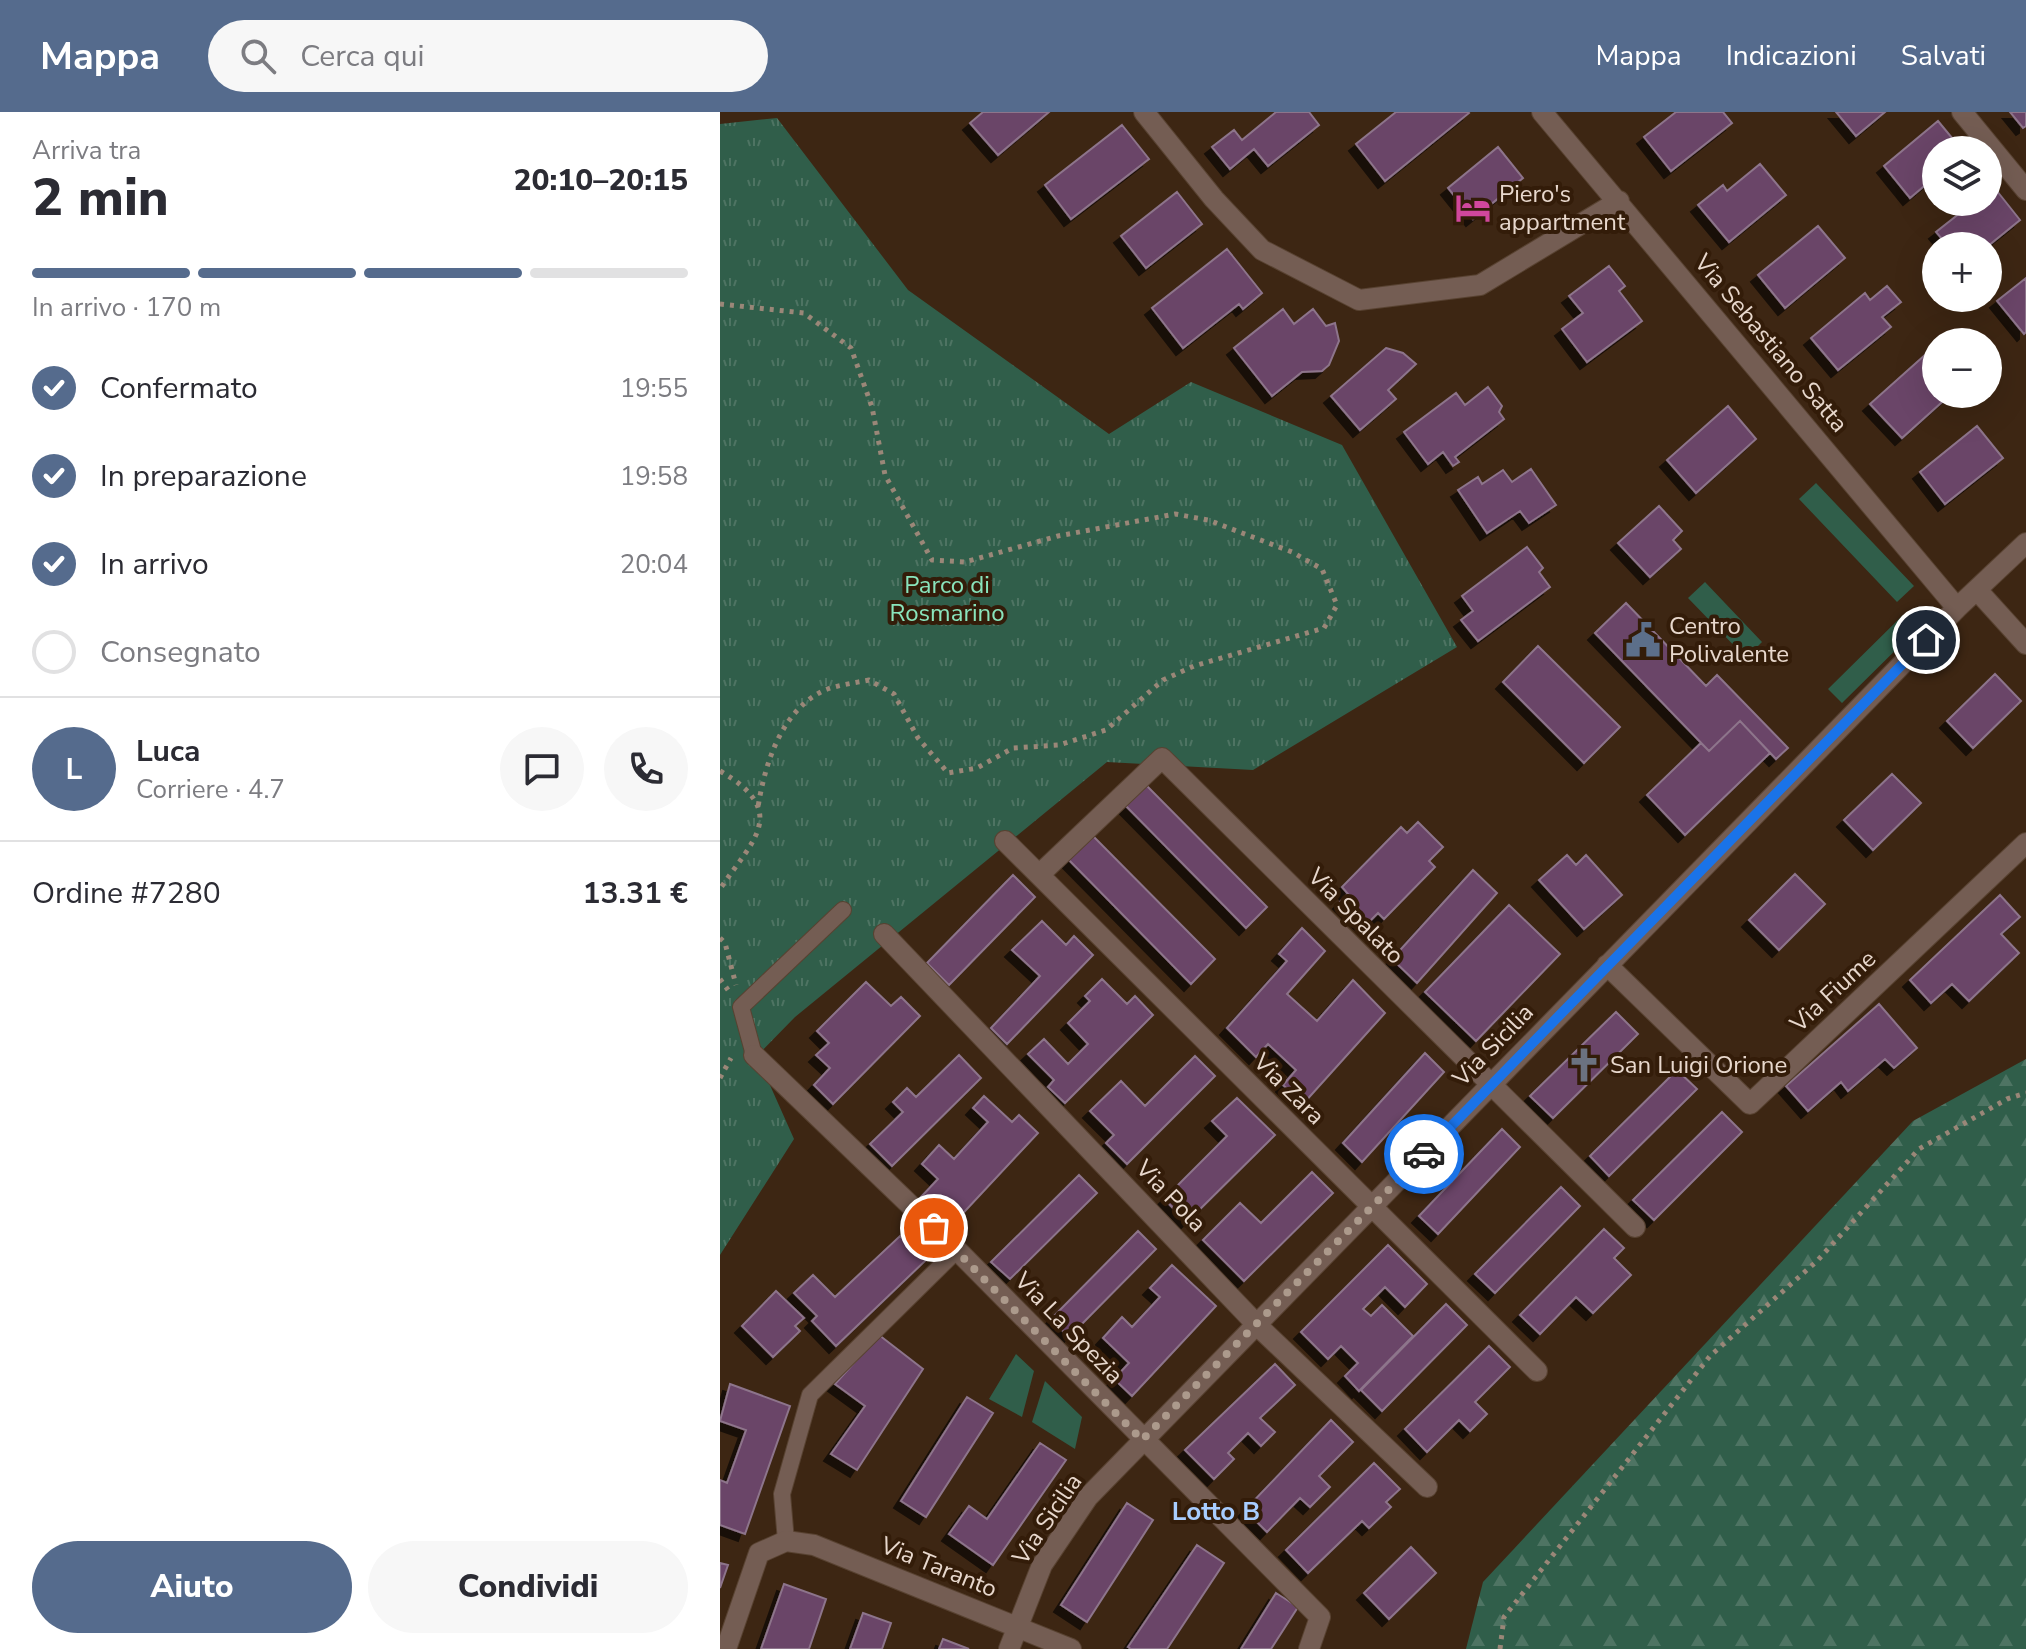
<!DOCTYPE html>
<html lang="it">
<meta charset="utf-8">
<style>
:root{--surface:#fff;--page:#f7f7f7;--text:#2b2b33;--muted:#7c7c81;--line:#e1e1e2;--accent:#556b8d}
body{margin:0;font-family:"Nunito Sans",sans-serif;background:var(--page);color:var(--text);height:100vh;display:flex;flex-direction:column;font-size:30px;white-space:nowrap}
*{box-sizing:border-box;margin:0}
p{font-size:26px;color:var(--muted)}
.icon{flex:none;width:44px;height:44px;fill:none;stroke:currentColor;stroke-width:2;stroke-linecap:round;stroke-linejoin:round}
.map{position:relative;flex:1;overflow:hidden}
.drawer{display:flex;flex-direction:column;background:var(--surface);width:720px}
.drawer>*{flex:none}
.buttons{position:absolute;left:1202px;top:24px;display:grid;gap:16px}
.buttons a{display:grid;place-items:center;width:80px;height:80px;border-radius:50%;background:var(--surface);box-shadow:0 8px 32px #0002;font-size:40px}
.pin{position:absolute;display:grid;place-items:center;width:68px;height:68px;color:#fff;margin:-34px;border:4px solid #fff;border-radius:50%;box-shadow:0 2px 8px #0007}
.courier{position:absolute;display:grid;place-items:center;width:80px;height:80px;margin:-40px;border:6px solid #1a73e8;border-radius:50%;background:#fff;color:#222;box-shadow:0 2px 10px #0007}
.summary em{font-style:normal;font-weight:800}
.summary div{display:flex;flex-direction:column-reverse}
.summary{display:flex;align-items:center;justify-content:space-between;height:136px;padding:0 32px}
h1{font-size:52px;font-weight:800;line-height:60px}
.bar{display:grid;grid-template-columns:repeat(4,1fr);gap:12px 8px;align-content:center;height:96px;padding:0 32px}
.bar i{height:10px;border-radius:6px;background:var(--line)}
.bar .on{background:var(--accent)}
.bar p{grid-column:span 4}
.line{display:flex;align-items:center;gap:20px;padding:0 32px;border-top:2px solid var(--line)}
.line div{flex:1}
.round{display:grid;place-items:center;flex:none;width:84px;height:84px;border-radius:42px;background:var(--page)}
ol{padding:0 32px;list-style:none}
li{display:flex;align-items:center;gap:24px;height:88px}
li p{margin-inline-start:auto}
li .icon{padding:8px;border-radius:50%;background:var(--accent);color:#fff;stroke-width:4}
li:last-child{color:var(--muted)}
li i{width:44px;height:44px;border:4px solid var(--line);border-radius:50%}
.primary-button{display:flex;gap:16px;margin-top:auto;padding:16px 32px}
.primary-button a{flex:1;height:92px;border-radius:48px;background:var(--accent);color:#fff;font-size:32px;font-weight:800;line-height:92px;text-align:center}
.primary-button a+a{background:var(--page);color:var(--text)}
header{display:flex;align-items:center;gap:48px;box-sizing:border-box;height:112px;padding:0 40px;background:var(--accent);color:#fff}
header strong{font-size:38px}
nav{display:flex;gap:44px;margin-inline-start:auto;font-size:28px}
.search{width:560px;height:72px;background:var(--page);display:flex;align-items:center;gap:20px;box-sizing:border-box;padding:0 28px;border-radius:44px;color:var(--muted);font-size:30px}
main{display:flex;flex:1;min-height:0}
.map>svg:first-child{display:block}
.green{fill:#305e4a}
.forest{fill:url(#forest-firs)}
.park{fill:url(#park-tufts)}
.building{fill:#6a4467;stroke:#8d748b;stroke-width:2;filter:url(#shadow)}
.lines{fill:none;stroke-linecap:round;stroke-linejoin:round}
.service-casing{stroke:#584231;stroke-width:18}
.minor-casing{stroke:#584231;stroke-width:22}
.path{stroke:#9a8778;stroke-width:5;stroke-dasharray:4 6;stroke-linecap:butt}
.service{stroke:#745d53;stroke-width:16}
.minor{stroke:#745d53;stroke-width:20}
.done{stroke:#ac9a8c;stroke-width:8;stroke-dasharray:0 14.4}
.route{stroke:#1a73e8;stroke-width:10}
.labels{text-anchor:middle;stroke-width:8;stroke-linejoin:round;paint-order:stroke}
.poi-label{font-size:24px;fill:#e8d8cd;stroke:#331c09;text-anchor:start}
.street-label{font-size:24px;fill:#e8d8cd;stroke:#331c09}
.park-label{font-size:24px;fill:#89e4bc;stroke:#331c09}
.neighbourhood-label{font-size:26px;font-weight:bold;fill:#a8cdff;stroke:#331c09}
</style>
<header>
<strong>Mappa</strong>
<div class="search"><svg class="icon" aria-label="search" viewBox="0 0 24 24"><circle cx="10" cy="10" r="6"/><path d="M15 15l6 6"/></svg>Cerca qui</div>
<nav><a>Mappa</a><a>Indicazioni</a><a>Salvati</a></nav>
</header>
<main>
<section class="drawer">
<div class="summary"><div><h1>2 min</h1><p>Arriva tra</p></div><em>20:10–20:15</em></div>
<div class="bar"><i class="on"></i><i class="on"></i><i class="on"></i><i></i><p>In arrivo · 170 m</p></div>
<ol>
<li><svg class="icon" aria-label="check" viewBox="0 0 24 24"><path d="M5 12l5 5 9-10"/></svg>Confermato<p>19:55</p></li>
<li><svg class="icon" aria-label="check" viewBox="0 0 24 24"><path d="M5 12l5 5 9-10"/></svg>In preparazione<p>19:58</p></li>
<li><svg class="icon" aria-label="check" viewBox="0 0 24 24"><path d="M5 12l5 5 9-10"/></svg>In arrivo<p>20:04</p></li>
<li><i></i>Consegnato</li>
</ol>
<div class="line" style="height:144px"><b class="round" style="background:var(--accent);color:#fff">L</b><div><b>Luca</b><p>Corriere · 4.7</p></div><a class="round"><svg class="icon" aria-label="chat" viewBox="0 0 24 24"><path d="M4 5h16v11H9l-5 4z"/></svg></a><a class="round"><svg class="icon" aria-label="phone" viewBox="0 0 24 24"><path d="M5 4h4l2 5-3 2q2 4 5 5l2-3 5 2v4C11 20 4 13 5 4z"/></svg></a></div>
<div class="line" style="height:104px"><div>Ordine #7280</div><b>13.31 €</b></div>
<div class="primary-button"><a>Aiuto</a><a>Condividi</a></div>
</section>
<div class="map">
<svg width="1306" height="1537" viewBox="0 0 1306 1537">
<defs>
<pattern id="forest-firs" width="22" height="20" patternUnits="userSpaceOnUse" patternTransform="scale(2)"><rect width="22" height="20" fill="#305e4a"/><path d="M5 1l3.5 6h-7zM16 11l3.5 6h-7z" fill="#4e7463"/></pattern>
<pattern id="park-tufts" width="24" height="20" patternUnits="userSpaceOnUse" patternTransform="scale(2)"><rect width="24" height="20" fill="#305e4a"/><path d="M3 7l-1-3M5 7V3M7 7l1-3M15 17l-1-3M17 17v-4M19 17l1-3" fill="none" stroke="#4e7463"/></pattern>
<filter id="shadow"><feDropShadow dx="-7" dy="7" stdDeviation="0" flood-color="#0009"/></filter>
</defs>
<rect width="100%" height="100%" fill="#3d2613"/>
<path class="green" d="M1096 371 1194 474 1177 490 1079 387Z
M985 470 1042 530 1026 546 968 486Z
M1183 503 1197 517 1122 591 1108 577Z
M296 1242 314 1259 302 1305 269 1287Z
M325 1269 362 1305 355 1337 312 1310Z"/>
<path class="forest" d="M1306 947V1537H746L763 1470 1193 1009Z"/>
<path class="park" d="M57 6 188 178 389 322 471 270 622 333 737 535 533 658 387 650 75 905 37 944 74 1027 0 1143V12Z"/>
<path class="building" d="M263 0H329L278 43 250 11Z
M556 0H589L599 13 548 54 534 37 510 57 492 35 514 18 522 28Z
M676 0H748L749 1 665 69 636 32Z
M956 0H1003L1012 11 951 59 924 25Z
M1116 0H1165L1136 24Z
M1290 0H1306V14L1303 16Z
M1218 9 1242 38H1216V64L1190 86 1164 54Z
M402 13 429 47 351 107 325 73Z
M778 35 803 66 753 107 728 76Z
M1040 52 1066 83 1009 130 978 93 1003 73 1007 79Z
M1273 74 1300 108 1268 134H1228L1216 120 1254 90H1268V79Z
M457 80 482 112 426 156 401 124Z
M1098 114 1125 146 1065 196 1038 163Z
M507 137 542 181 523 197 519 192 463 236 432 196Z
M889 154 905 174 899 179 922 209 867 250 842 217 863 201 849 184Z
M1306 166V220L1304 222 1277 189Z
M1167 174 1181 190 1162 205 1171 215 1118 258 1091 226 1145 181 1150 188Z
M563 197 574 212 593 197 606 214 615 211 619 229 609 253 602 259 582 260 552 284 514 236Z
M666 236 683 241 696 252 668 278 676 287 640 318 611 284Z
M1205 243 1216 255V282H1231L1182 326 1150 292Z
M768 275 782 294 779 300 784 307 735 345 739 350 733 354 723 340 708 352 684 320 736 281 745 293Z
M1008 294 1036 327 976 381 947 348Z
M1257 314 1283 346 1225 392 1200 360Z
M811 357 836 393 809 411 800 399 767 421 738 378 758 365 762 372 783 358 792 370Z
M939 394 962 419 953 428 961 437 930 465 898 431Z
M807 435 823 456 819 460 830 475 758 529 741 508 753 499 742 484Z
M906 491 986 574 997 563 1068 636 1056 647 1020 609 989 639 875 521Z
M818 534 900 615 864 651 783 570Z
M1275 562 1301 589 1253 636 1227 609Z
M1020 609 1050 641 965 723 927 683 981 631 989 639Z
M1172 662 1201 691 1153 738 1124 708Z
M421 668 547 795 526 816 401 689Z
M698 710 723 735 709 749 715 755 664 807 658 801 645 814 620 790 628 782 622 775 681 715 687 721Z
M369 720 495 847 471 872 345 744Z
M847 743 856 753 866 743 902 783 864 817 819 768Z
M753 758 777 781 697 871 672 847Z
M1075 762 1105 792 1059 838 1029 808Z
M293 763 315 785 229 873 207 851Z
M1280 783 1300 805 1281 822 1299 841 1249 889 1232 872 1211 891 1190 868Z
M789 793 840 842 756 929 705 880Z
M322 809 346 833 354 824 373 843 287 932 271 916 320 864 292 838Z
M582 816 605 839 567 882 597 909 633 868 665 901 583 992 563 973 576 958 548 932 536 945 507 916 567 849 559 842Z
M382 867 407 892 415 884 433 903 345 991 328 975 334 968 308 942 324 927 348 952 368 932 348 911 370 889 365 884Z
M146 870 171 894 181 885 200 904 113 992 94 973 110 956 96 943 109 931 97 919Z
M1159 892 1197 936 1174 956 1165 947 1128 979 1121 970 1088 999 1066 974Z
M896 900 918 922 833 1006 810 984Z
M705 941 724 960 642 1050 623 1031Z
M239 943 261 966 172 1054 150 1032 183 1000 173 990 187 976 196 985Z
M475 944 495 964 407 1052 386 1031 394 1023 370 999 401 969 425 994Z
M957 958 977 977 889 1064 870 1044Z
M264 984 292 1010 299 1003 318 1021 232 1113 201 1085 218 1067 202 1052 219 1033 234 1047 268 1010 253 996Z
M517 986 555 1023 467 1110 444 1087 507 1024 492 1009Z
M1002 1000 1022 1020 934 1108 913 1088Z
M782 1017 800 1035 718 1122 699 1104Z
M592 1060 613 1081 524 1169 483 1128 520 1091 541 1111Z
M359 1063 377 1081 290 1167 271 1150Z
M841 1075 860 1094 775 1181 755 1162Z
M884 1117 904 1136 894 1146 911 1163 873 1201 856 1185 820 1222 800 1203Z
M418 1119 436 1137 349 1225 331 1207Z
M180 1124 206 1148 116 1234 92 1209 97 1204 74 1181 93 1163 115 1185Z
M668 1133 707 1172 685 1195 665 1175 643 1197 651 1204 662 1193 693 1224 639 1279 625 1264 638 1251 621 1234 608 1247 581 1220Z
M452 1153 496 1194 412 1284 394 1267 409 1251 383 1226 402 1205 412 1215 440 1185 430 1176Z
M56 1179 84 1206 75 1214 80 1219 53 1245 22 1214Z
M726 1192 747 1213 662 1299 641 1278Z
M159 1223 203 1257 137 1358 111 1342 145 1294 115 1272Z
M769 1234 790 1255 755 1290 767 1302 750 1319 739 1308 707 1340 685 1317Z
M555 1252 575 1273 540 1306 555 1320 541 1334 528 1321 508 1341 514 1347 494 1367 465 1338Z
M10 1272 70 1294 25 1422 0 1413V1368L7 1371 26 1318 0 1309Z
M247 1285 273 1301 206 1405 181 1389Z
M611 1308 633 1330 599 1364 610 1375 590 1395 580 1386 547 1420 525 1398Z
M320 1331 346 1348 273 1453 229 1422 249 1394 267 1407Z
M654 1351 680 1377 666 1390 671 1395 649 1416 642 1409 588 1461 566 1438Z
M407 1391 433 1408 367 1510 341 1493Z
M477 1433 504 1451 447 1537H411L408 1535Z
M691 1435 716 1461 669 1507 644 1481Z
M0 1451 8 1453 0 1476Z
M64 1472 106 1487 89 1537H41Z
M556 1481 578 1495 551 1537H521Z
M143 1501 171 1511 162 1537H130Z
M223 1527 249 1537H219Z"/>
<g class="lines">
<g class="service-casing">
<path id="service" d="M34 943 21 895 123 798
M66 1429 62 1382 90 1283 237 1138"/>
</g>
<g class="minor-casing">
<path id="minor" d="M424 0 494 87 542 138 639 188 760 173 899 89
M822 0 1237 496
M1242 0 1306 78
M1257 478 1306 532
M285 729 817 1259
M320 762 442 646 915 1115
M164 822 541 1217 707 1375
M887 853 1030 992 1306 731
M34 943 237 1138 600 1505 589 1537
M6 1537 39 1441 66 1429 94 1433 351 1537
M289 1537 322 1453 368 1385 1237 496 1306 431"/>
</g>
<path class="path" d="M0 192 84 201 131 236 152 295 165 363 212 448 245 450 338 424 455 402 488 408 572 440 602 457 617 493 604 516 474 554 443 568 386 618 339 633 293 636 257 656 228 661 198 626 174 582 149 568C134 571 118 573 105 578 61 598 45 652 38 695
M0 659C71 700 32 729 0 777
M0 826 5 831 16 873
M0 867 8 878
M0 966 11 946
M780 1537 784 1505 990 1244 1097 1149 1199 1037 1287 987 1306 981"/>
<use href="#service" class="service"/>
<use href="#minor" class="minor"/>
</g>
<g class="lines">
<path class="done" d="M214 1116 422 1328 704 1042"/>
<path class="route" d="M704 1042 1206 528"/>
</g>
<defs>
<g id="hotel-bare" transform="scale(2.76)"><path d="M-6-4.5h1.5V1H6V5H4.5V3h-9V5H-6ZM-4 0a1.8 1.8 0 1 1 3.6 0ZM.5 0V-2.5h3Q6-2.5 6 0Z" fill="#d1479c" stroke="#331c09" stroke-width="2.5" paint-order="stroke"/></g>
<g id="civic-bare" transform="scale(2.76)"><path d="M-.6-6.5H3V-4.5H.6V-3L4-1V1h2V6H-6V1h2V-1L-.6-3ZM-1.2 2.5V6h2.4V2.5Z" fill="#5c6f8a" stroke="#331c09" stroke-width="2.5" paint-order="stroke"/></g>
<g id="church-bare" transform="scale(2.76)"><path d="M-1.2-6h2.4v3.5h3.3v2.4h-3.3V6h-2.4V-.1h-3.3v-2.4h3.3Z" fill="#6b7280" stroke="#331c09" stroke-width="2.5" paint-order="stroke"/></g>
</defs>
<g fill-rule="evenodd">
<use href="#hotel-bare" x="753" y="96"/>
<use href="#civic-bare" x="923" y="528"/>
<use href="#church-bare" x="864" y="953"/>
</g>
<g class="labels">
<g class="poi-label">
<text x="779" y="90">Piero's<tspan x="779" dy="28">appartment</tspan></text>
<text x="949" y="522">Centro<tspan x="949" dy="28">Polivalente</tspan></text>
<text x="890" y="961">San Luigi Orione</text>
</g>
<g class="street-label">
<text transform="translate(1051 231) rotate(50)" y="8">Via Sebastiano Satta</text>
<text transform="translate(636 804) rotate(45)" y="8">Via Spalato</text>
<text transform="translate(1113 879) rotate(-43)" y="8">Via Fiume</text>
<text transform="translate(773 933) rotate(-46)" y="8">Via Sicilia</text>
<text transform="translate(569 977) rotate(45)" y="8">Via Zara</text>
<text transform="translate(451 1084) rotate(46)" y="8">Via Pola</text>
<text transform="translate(349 1216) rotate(46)" y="8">Via La Spezia</text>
<text transform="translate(327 1407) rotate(-56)" y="8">Via Sicilia</text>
<text transform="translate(219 1455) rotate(22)" y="8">Via Taranto</text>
</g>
<g class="park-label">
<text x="227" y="481">Parco di<tspan x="227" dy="28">Rosmarino</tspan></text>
</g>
<g class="neighbourhood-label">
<text x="496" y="1408">Lotto B</text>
</g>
</g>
</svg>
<div class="buttons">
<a><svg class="icon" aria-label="layers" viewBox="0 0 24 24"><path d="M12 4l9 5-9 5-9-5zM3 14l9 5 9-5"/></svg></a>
<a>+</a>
<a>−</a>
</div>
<div class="pin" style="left:214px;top:1116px;background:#ea580c"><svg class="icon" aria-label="bag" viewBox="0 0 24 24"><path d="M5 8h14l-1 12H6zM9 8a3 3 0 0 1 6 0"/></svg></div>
<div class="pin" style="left:1206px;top:528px;background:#1f2937"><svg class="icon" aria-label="home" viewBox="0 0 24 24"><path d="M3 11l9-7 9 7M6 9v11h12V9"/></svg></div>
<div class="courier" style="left:704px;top:1042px"><svg class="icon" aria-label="car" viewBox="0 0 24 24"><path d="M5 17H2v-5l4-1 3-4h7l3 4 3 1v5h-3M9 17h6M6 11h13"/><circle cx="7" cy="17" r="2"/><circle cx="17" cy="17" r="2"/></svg></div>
</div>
</main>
